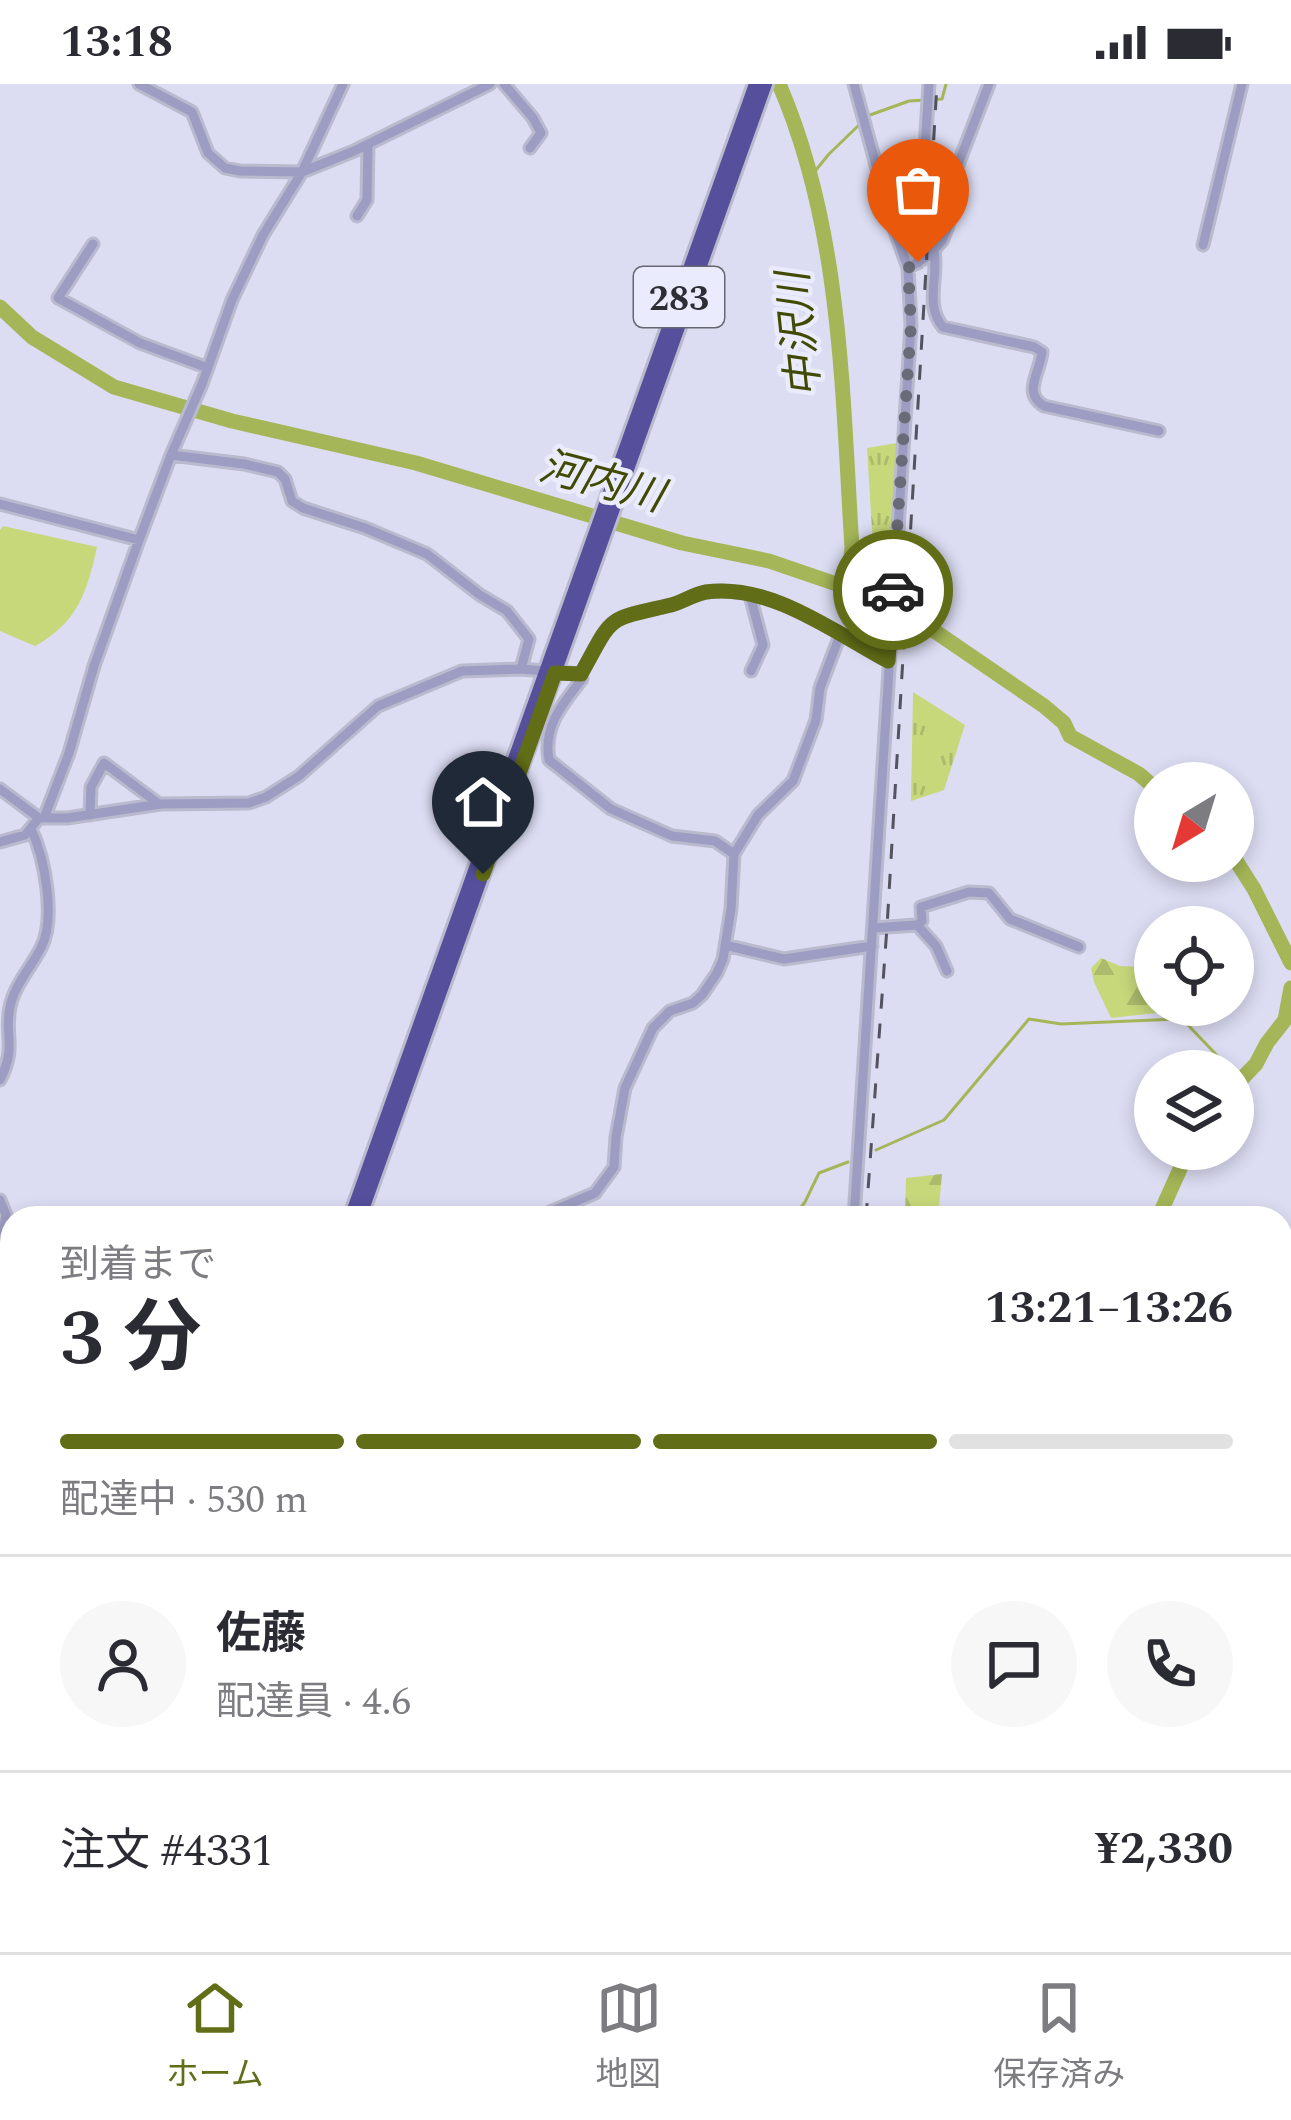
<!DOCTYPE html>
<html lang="ja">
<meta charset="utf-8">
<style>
:root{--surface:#fff;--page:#f7f7f7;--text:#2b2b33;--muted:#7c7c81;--line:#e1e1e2;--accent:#626e17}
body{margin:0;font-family:Spectral,"Noto Sans JP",serif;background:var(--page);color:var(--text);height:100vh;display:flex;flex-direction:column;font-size:45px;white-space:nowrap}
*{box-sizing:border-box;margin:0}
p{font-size:39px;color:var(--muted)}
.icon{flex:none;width:66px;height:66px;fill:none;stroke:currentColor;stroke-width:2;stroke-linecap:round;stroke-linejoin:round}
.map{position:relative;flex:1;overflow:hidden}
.drawer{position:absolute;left:0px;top:1122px;width:1293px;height:747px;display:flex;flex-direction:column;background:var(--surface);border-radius:36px 36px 0 0;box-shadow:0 6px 18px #0003}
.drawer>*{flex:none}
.needle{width:78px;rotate:218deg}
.tools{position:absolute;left:1134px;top:678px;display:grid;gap:24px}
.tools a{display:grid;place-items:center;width:120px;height:120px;border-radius:50%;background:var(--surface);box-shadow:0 6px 18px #0003;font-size:60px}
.pin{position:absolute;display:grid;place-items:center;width:102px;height:102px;color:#fff;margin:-123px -51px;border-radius:50% 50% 50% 0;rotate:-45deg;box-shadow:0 0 12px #0007}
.pin .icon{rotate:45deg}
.courier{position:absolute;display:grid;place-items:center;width:120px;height:120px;margin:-60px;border:9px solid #626e17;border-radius:50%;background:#fff;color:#222;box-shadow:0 3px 15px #0007}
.overview em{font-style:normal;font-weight:700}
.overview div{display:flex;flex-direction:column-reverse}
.overview{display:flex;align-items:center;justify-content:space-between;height:204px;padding:0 60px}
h1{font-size:78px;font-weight:700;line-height:90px}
.bar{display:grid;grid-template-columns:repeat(4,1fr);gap:18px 12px;align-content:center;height:144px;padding:0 60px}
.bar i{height:15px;border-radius:9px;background:var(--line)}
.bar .active{background:var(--accent)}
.bar p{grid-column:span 4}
.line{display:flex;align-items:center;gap:30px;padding:0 60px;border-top:3px solid var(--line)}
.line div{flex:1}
.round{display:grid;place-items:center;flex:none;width:126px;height:126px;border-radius:63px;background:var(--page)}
.status{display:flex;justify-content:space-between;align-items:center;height:84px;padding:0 60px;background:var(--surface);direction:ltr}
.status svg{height:33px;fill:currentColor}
.tabs{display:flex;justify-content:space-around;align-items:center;height:168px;border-top:3px solid var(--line);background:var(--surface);font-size:33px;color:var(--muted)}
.tabs a{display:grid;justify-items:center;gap:6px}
.tabs .active{color:var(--accent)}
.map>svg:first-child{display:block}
.grass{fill:url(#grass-tufts)}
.forest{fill:url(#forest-firs)}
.pitch{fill:#c7d87b}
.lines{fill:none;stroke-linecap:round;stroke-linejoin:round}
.stream{stroke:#a5b658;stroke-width:3}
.river{stroke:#a5b658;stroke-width:15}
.minor-casing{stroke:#b9bacd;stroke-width:15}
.major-casing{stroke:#b9bacd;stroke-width:16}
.highway-casing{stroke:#b9bacd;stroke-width:18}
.minor{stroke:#9d9dc3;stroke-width:9}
.major{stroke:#6764a7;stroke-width:10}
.highway{stroke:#554f9c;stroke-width:12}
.rail{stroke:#52535e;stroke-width:3;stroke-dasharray:15 15;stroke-linecap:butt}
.done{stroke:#6a6b78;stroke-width:12;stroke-dasharray:0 21.6}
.route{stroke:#626e17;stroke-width:15}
.labels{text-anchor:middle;stroke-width:9;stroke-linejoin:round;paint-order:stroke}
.shield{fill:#eaebfd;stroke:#666772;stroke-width:3}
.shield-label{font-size:36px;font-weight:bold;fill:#2d2e36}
.water-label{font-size:42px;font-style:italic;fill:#404a00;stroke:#eaebfd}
</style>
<div class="status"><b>13:18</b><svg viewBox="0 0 49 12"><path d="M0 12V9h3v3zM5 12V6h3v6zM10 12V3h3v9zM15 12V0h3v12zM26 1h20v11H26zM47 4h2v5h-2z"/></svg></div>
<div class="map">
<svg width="1291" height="1868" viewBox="0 0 1291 1868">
<defs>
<pattern id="grass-tufts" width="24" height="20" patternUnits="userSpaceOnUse" patternTransform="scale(3)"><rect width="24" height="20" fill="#c7d87b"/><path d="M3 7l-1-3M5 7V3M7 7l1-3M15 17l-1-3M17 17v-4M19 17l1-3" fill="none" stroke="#abba6b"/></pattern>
<pattern id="forest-firs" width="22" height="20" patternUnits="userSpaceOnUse" patternTransform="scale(3)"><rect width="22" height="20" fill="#c7d87b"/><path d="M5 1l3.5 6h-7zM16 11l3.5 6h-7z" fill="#abba6b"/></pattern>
</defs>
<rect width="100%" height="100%" fill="#dcddf3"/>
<path class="grass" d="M897 359 890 486 878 478 873 462 867 364Z
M913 608 965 641 944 706 911 717Z"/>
<path class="forest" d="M1155 871V921H1182L1183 926 1111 934 1094 898 1091 884 1101 874 1120 882 1141 883Z
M942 1090 938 1134H905L906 1094Z"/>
<path class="pitch" d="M3 442 97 463C87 508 78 538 35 562L0 547V446Z"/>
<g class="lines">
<path class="stream" d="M870 31 909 17 942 15 946 0
M811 92 829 70 859 41
M1289 923 1291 928
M876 1066 944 1036 1029 935 1061 940 1177 935 1186 939 1232 987
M793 1134 805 1118 819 1089 848 1078
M669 1857 671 1868
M739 1857 740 1868"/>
<path class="river" d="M779 0C842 145 842 308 852 464L850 481 842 501
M0 223 32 253 114 303 232 337 416 379 682 459 769 477 895 520 1044 622 1064 639 1070 652 1139 690 1155 704
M1233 772 1254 805 1291 879
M1233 1004 1256 980 1267 959 1285 936 1291 904
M1158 1134 1189 1065
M1197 1857 1198 1868"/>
<g class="minor-casing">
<path id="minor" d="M139 0 192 28 208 69 225 84 240 87 302 88 354 67 490 0
M504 0 533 34 541 49 530 64
M357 132 367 116 368 60
M93 160 58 214 140 259 208 284
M1203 161 1242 0
M934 167C939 193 924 221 943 243L1034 263 1042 268C1040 289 1022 309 1044 322L1159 347
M918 179 929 0
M908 184 928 172 942 157 948 142 956 86 989 0
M171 371 244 380 278 388 285 395 292 417 303 424 365 444 427 470 480 511 507 527 529 555 521 585
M0 420 139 456
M750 511 763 561 751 587
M0 705 39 734
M90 731 91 703 104 679 159 720
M44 734H67L161 720 249 719 266 713 299 692 378 622 462 587 521 585 581 590
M0 758 25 751 39 734H44L69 669 94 582 139 456 171 371 202 300 232 216 263 151 302 88 343 0
M734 770 715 757 672 752 611 725 549 676C543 642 562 621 582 595L581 590C614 529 604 537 671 521 683 518 694 510 706 508 770 499 834 548 888 577
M917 841 936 862 947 887
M873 844 917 841 922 837 921 823 969 808 989 809 1010 835 1079 863
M725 861 784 875 872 862
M0 996C17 962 4 953 10 923 14 902 31 883 41 864 56 835 45 774 31 745
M0 1116 6 1131 0 1166
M543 1134 548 1129 595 1109 614 1083 616 1053 625 1004 653 944 670 927 693 919 702 911 717 889 723 875 731 825 734 770 758 731 793 697 816 636 820 604 840 551
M854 1134 911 241 908 184 891 136 854 0
M0 1200 12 1260
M0 1301 12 1292
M0 1638 12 1629
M210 1857 217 1868
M459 1857 471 1868
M836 1857 839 1868
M544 1868 553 1857"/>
</g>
<g class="major-casing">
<path id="major" d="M0 1508 12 1546"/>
</g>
<g class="highway-casing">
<path id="highway" d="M350 1134 755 0
M360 1134 766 0
M86 1868 90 1857
M99 1868 103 1857"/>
</g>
<use href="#minor" class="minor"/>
<use href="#major" class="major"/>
<use href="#highway" class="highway"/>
<path class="rail" d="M866 1134 887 843 937 0
M918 1857 919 1868"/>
</g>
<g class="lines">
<path class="done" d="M893 506 911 241 908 184 918 178"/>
<path class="route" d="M483 790 555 589 581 590C615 529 604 537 671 521 683 518 694 510 706 508 770 499 834 548 888 577L893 506"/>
</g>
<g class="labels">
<rect class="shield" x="634" y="183" width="90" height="60" rx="9"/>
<g class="shield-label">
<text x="679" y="226">283</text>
</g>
<g class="water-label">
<text transform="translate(798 251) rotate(-96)" y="15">中沢川</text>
<text transform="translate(602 396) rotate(15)" y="15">河内川</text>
</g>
</g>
</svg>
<div class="tools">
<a><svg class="needle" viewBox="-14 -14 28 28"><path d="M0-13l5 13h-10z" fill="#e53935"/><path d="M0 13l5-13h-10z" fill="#7c7c81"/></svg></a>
<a><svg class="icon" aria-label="locate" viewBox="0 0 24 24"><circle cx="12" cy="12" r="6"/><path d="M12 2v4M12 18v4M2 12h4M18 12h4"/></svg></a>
<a><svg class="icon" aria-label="layers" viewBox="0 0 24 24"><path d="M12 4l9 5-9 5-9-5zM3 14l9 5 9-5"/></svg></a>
</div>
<div class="pin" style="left:918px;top:178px;background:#ea580c"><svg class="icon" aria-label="bag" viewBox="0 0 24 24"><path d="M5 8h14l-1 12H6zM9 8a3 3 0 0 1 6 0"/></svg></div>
<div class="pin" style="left:483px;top:790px;background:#1f2937"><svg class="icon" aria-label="home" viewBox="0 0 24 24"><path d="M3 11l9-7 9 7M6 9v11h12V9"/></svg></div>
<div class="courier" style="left:893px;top:506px"><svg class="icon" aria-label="car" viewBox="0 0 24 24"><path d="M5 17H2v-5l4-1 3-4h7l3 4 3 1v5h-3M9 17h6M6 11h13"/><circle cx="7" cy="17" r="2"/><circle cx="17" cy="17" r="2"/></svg></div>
<section class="drawer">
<div class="overview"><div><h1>3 分</h1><p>到着まで</p></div><em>13:21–13:26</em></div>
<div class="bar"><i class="active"></i><i class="active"></i><i class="active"></i><i></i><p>配達中 · 530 m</p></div>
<div class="line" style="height:216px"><a class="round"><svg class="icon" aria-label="person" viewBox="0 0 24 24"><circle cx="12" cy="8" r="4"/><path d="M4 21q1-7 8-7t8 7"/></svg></a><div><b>佐藤</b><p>配達員 · 4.6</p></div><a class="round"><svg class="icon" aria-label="chat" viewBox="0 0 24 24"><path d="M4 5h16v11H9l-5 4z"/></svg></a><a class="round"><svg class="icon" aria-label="phone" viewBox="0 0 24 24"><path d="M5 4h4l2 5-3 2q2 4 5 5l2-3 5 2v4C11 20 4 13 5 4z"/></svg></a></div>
<div class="line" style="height:156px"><div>注文 #4331</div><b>¥2,330</b></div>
</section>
</div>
<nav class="tabs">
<a class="active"><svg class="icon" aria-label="home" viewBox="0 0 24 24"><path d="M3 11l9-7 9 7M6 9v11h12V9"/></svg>ホーム</a>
<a><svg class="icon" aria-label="map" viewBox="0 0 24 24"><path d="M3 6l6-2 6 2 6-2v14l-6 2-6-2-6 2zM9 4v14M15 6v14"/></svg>地図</a>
<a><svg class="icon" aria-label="saved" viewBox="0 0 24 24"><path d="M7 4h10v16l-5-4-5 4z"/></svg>保存済み</a>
</nav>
